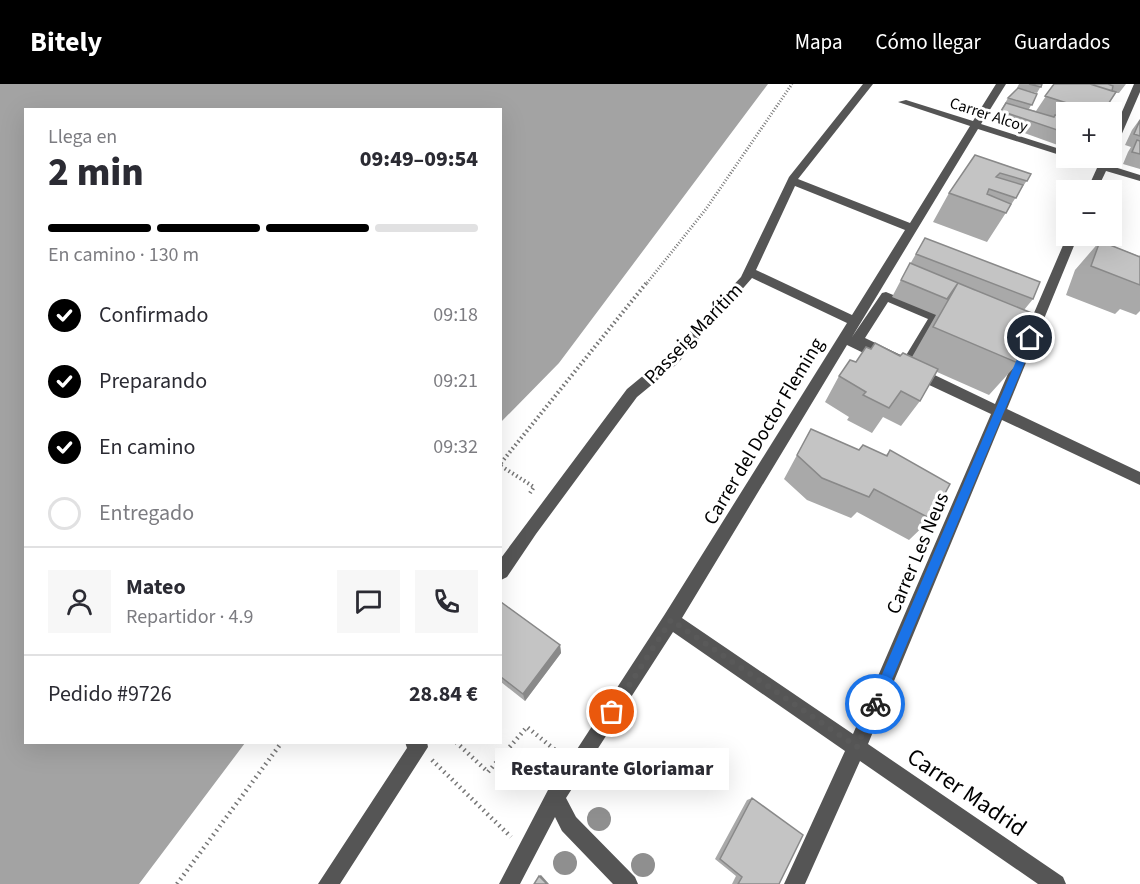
<!DOCTYPE html>
<html lang="es">
<meta charset="utf-8">
<style>
:root{--surface:#fff;--page:#f7f7f7;--text:#2b2b33;--muted:#7c7c81;--line:#e1e1e2;--accent:#000}
body{margin:0;font-family:"Source Sans 3",sans-serif;background:var(--page);color:var(--text);height:100vh;display:flex;flex-direction:column;font-size:22px;white-space:nowrap}
*{box-sizing:border-box;margin:0}
p{font-size:20px;color:var(--muted)}
.icon{flex:none;width:33px;height:33px;fill:none;stroke:currentColor;stroke-width:2;stroke-linecap:round;stroke-linejoin:round}
.map{position:relative;flex:1;overflow:hidden}
.sheet{position:absolute;left:24px;top:24px;width:478px;height:636px;display:flex;flex-direction:column;background:var(--surface);border-radius:0px;box-shadow:0 6px 24px #0002}
.sheet>*{flex:none}
.buttons{position:absolute;left:1056px;top:18px;display:grid;gap:12px}
.buttons a{display:grid;place-items:center;width:66px;height:66px;border-radius:0px;background:var(--surface);box-shadow:0 6px 24px #0002;font-size:30px}
.pin{position:absolute;display:grid;place-items:center;width:51px;height:51px;color:#fff;margin:-26px;border:3px solid #fff;border-radius:50%;box-shadow:0 2px 6px #0007}
.courier{position:absolute;display:grid;place-items:center;width:60px;height:60px;margin:-30px;border:4px solid #1a73e8;border-radius:50%;background:#fff;color:#222;box-shadow:0 2px 8px #0007}
.bubble{position:absolute;height:42px;border-radius:0px;background:var(--surface);box-shadow:0 6px 24px #0002;font-size:20px;font-weight:800;line-height:42px;text-align:center}
.head em{font-style:normal;font-weight:800}
.head div{display:flex;flex-direction:column-reverse}
.head{display:flex;align-items:center;justify-content:space-between;height:102px;padding:0 24px}
h1{font-size:39px;font-weight:800;line-height:45px}
.bar{display:grid;grid-template-columns:repeat(4,1fr);gap:9px 6px;align-content:center;height:72px;padding:0 24px}
.bar i{height:8px;border-radius:4px;background:var(--line)}
.bar .current{background:var(--accent)}
.bar p{grid-column:span 4}
.line{display:flex;align-items:center;gap:15px;padding:0 24px;border-top:2px solid var(--line)}
.line div{flex:1}
.round{display:grid;place-items:center;flex:none;width:63px;height:63px;border-radius:0px;background:var(--page)}
ol{padding:0 24px;list-style:none}
li{display:flex;align-items:center;gap:18px;height:66px}
li p{margin-inline-start:auto}
li .icon{padding:6px;border-radius:50%;background:var(--accent);color:#fff;stroke-width:4}
li:last-child{color:var(--muted)}
li i{width:33px;height:33px;border:3px solid var(--line);border-radius:50%}
header{display:flex;align-items:center;gap:36px;box-sizing:border-box;height:84px;padding:0 30px;background:var(--accent);color:#fff}
header strong{font-size:28px}
nav{display:flex;gap:33px;margin-inline-start:auto;font-size:21px}
.map>svg:first-child{display:block}
.water{fill:#a3a3a3}
.lines{fill:none;stroke-linecap:round;stroke-linejoin:round}
.path-far2{stroke:#777;stroke-width:3;stroke-dasharray:1 2;stroke-linecap:butt}
.path-far1{stroke:#777;stroke-width:4;stroke-dasharray:1.5 3;stroke-linecap:butt}
.path{stroke:#777;stroke-width:4.5;stroke-dasharray:1.5 4;stroke-linecap:butt}
.minor{fill:#555;fill-rule:evenodd}
.tree{fill:#8f8f8f}
.wall{fill:#a9a9a9}
.shaded-wall{fill:#898989}
.building{fill:#c4c4c4;stroke:#898989;stroke-width:1.5}
.route{fill:#1a73e8}
.done{stroke:#595959;stroke-width:6;stroke-dasharray:0 10.8}
.labels{text-anchor:middle;stroke-width:6;stroke-linejoin:round;paint-order:stroke}
.far-street-label{font-size:16px;fill:#000;stroke:#fff}
.street-label{font-size:20px;fill:#000;stroke:#fff}
.near-street-label{font-size:24px;fill:#000;stroke:#fff}
</style>
<header>
<strong>Bitely</strong>
<nav><a>Mapa</a><a>Cómo llegar</a><a>Guardados</a></nav>
</header>
<div class="map">
<svg width="1140" height="800" viewBox="0 0 1140 800">
<rect width="100%" height="100%" fill="#fff"/>
<path class="water" d="M0 0H768L559 279 501 338V26H26V658L245 659 139 800H0Z"/>
<g class="lines">
<path class="path-far2" d="M647 199 706 125 792 0"/>
<path class="path-far1" d="M501 379 648 197
M501 382 534 403 530 409"/>
<path class="path" d="M456 658 488 688 527 643 560 670
M432 676 511 753
M177 800 282 658"/>
<path class="minor" d="M863 0H873L798 95 910 139 970 42 898 18 906 16 973 37 996 0H1006L981 40 1066 67V73L978 45 852 253 882 209 886 208 939 230 941 233 913 284 908 285 888 276H878L847 261 682 534 853 650 991 330 910 292 908 288 910 284H920L995 320 1067 152H1078L1007 325 1140 388V401L1002 336 868 660 1063 793 1066 800H1038L860 677 805 800H784L845 667 673 548 566 714 576 733 635 793 638 800H613L562 747 555 733 520 800H499L548 706 570 676 665 530 847 239 752 194 677 280 637 313 536 450 507 493 501 496V474L627 305 667 272 741 193 789 93ZM795 102 905 146 852 231 756 186ZM888 218 928 235 905 273 865 254Z
M1134 0H1140V8L1117 61 1112 64V51Z
M1071 74H1085L1099 78 1101 74H1111L1108 81 1140 91V97L1106 87 1097 106H1087L1097 84Z
M405 658H427L428 663 340 800H318L407 664Z"/>
</g>
<g class="tree">
<circle cx="599" cy="735" r="12"/>
<circle cx="565" cy="779" r="12"/>
<circle cx="643" cy="781" r="12"/>
</g>
<path class="wall" d="M1019 0H1042L1037 9 1017 4Z
M1054 0H1126L1119 9H1116L1103 28H1066V64L994 38 1008 14 1037 10 1029 25 1036 27Z
M1140 35V85L1123 80 1128 68 1131 63 1125 61 1132 46Z
M975 71 1031 90 987 158 933 138 949 109Z
M925 154 1033 215 1024 226 1018 279 989 311 937 288 920 317 901 342 883 333 872 349 847 336 849 333 825 318 839 292 871 265 900 272 912 273 936 231 892 213 901 196Z
M1100 157 1139 172 1140 171V227L1136 231 1120 225 1115 230 1066 211 1075 186Z
M811 345 859 366 886 371 890 366 931 435 909 456 857 428 851 434 807 416 784 395Z
M501 518 560 561 561 569 525 617 501 598Z
M752 714 779 800H732L736 792 715 775 747 716Z"/>
<path class="shaded-wall" d="M560 561 561 569 525 617 523 610Z
M541 791 549 800H547L539 792Z"/>
<path class="building" d="M1029 0H1042L1041 3Z
M1054 0H1090L1116 8 1103 28H1095L1045 12Z
M1090 0H1108L1113 2 1112 7Z
M1018 4 1037 10 1032 21 1008 14Z
M1006 19 1054 33 1055 31 1066 34V49L1001 27Z
M1140 36V52L1134 50Z
M1137 56 1140 57V70L1132 68Z
M975 71 1031 90 1027 97 1000 89 996 93 1023 101 1016 114 989 105 987 110 1011 120 1006 129 949 109Z
M925 154 1040 198 1033 215 916 170Z
M1100 157 1140 173V201L1091 182Z
M910 179 975 206 958 199 947 215 901 196Z
M958 199 1039 232 1018 279 933 243Z
M875 259 900 272 903 269 938 285 920 317 901 307 889 324 863 311 866 308 839 292 850 276 856 278 866 263 871 265Z
M811 345 859 366 863 361 887 372 890 366 950 400 931 435 874 405 869 413 822 394 797 371Z
M501 518 560 561 523 610 501 593Z
M752 714 803 751 779 800H738L742 793 720 775Z
M539 792 547 800H534Z"/>
<path class="route" d="M1030 251 1035 254 880 624H871V616L1026 254Z"/>
<g class="lines">
<path class="done" d="M612 628 671 536 857 663 875 620"/>
</g>
<g class="labels">
<g class="far-street-label">
<text transform="translate(989 30) rotate(18)" y="6">Carrer Alcoy</text>
</g>
<g class="street-label">
<text transform="translate(693 249) rotate(-46)" y="7">Passeig Marítim</text>
<text transform="translate(763 347) rotate(-59)" y="7">Carrer del Doctor Fleming</text>
<text transform="translate(917 469) rotate(-67)" y="7">Carrer Les Neus</text>
</g>
<g class="near-street-label">
<text transform="translate(967 708) rotate(34)" y="8">Carrer Madrid</text>
</g>
</g>
</svg>
<div class="buttons">
<a>+</a>
<a>−</a>
</div>
<div class="pin" style="left:612px;top:628px;background:#ea580c"><svg class="icon" aria-label="bag" viewBox="0 0 24 24"><path d="M5 8h14l-1 12H6zM9 8a3 3 0 0 1 6 0"/></svg></div>
<div class="pin" style="left:1030px;top:254px;background:#1f2937"><svg class="icon" aria-label="home" viewBox="0 0 24 24"><path d="M3 11l9-7 9 7M6 9v11h12V9"/></svg></div>
<div class="courier" style="left:875px;top:620px"><svg class="icon" aria-label="bike" viewBox="0 0 24 24"><circle cx="6" cy="16" r="4"/><circle cx="18" cy="16" r="4"/><path d="M6 16l4-8h5l3 8M10 8l3 8H6M13 5h3"/></svg></div>
<div class="bubble" style="left:495px;top:664px;width:234px">Restaurante Gloriamar</div>
<section class="sheet">
<div class="head"><div><h1>2 min</h1><p>Llega en</p></div><em>09:49–09:54</em></div>
<div class="bar"><i class="current"></i><i class="current"></i><i class="current"></i><i></i><p>En camino · 130 m</p></div>
<ol>
<li><svg class="icon" aria-label="check" viewBox="0 0 24 24"><path d="M5 12l5 5 9-10"/></svg>Confirmado<p>09:18</p></li>
<li><svg class="icon" aria-label="check" viewBox="0 0 24 24"><path d="M5 12l5 5 9-10"/></svg>Preparando<p>09:21</p></li>
<li><svg class="icon" aria-label="check" viewBox="0 0 24 24"><path d="M5 12l5 5 9-10"/></svg>En camino<p>09:32</p></li>
<li><i></i>Entregado</li>
</ol>
<div class="line" style="height:108px"><a class="round"><svg class="icon" aria-label="person" viewBox="0 0 24 24"><circle cx="12" cy="8" r="4"/><path d="M4 21q1-7 8-7t8 7"/></svg></a><div><b>Mateo</b><p>Repartidor · 4.9</p></div><a class="round"><svg class="icon" aria-label="chat" viewBox="0 0 24 24"><path d="M4 5h16v11H9l-5 4z"/></svg></a><a class="round"><svg class="icon" aria-label="phone" viewBox="0 0 24 24"><path d="M5 4h4l2 5-3 2q2 4 5 5l2-3 5 2v4C11 20 4 13 5 4z"/></svg></a></div>
<div class="line" style="height:78px"><div>Pedido #9726</div><b>28.84 €</b></div>
</section>
</div>
